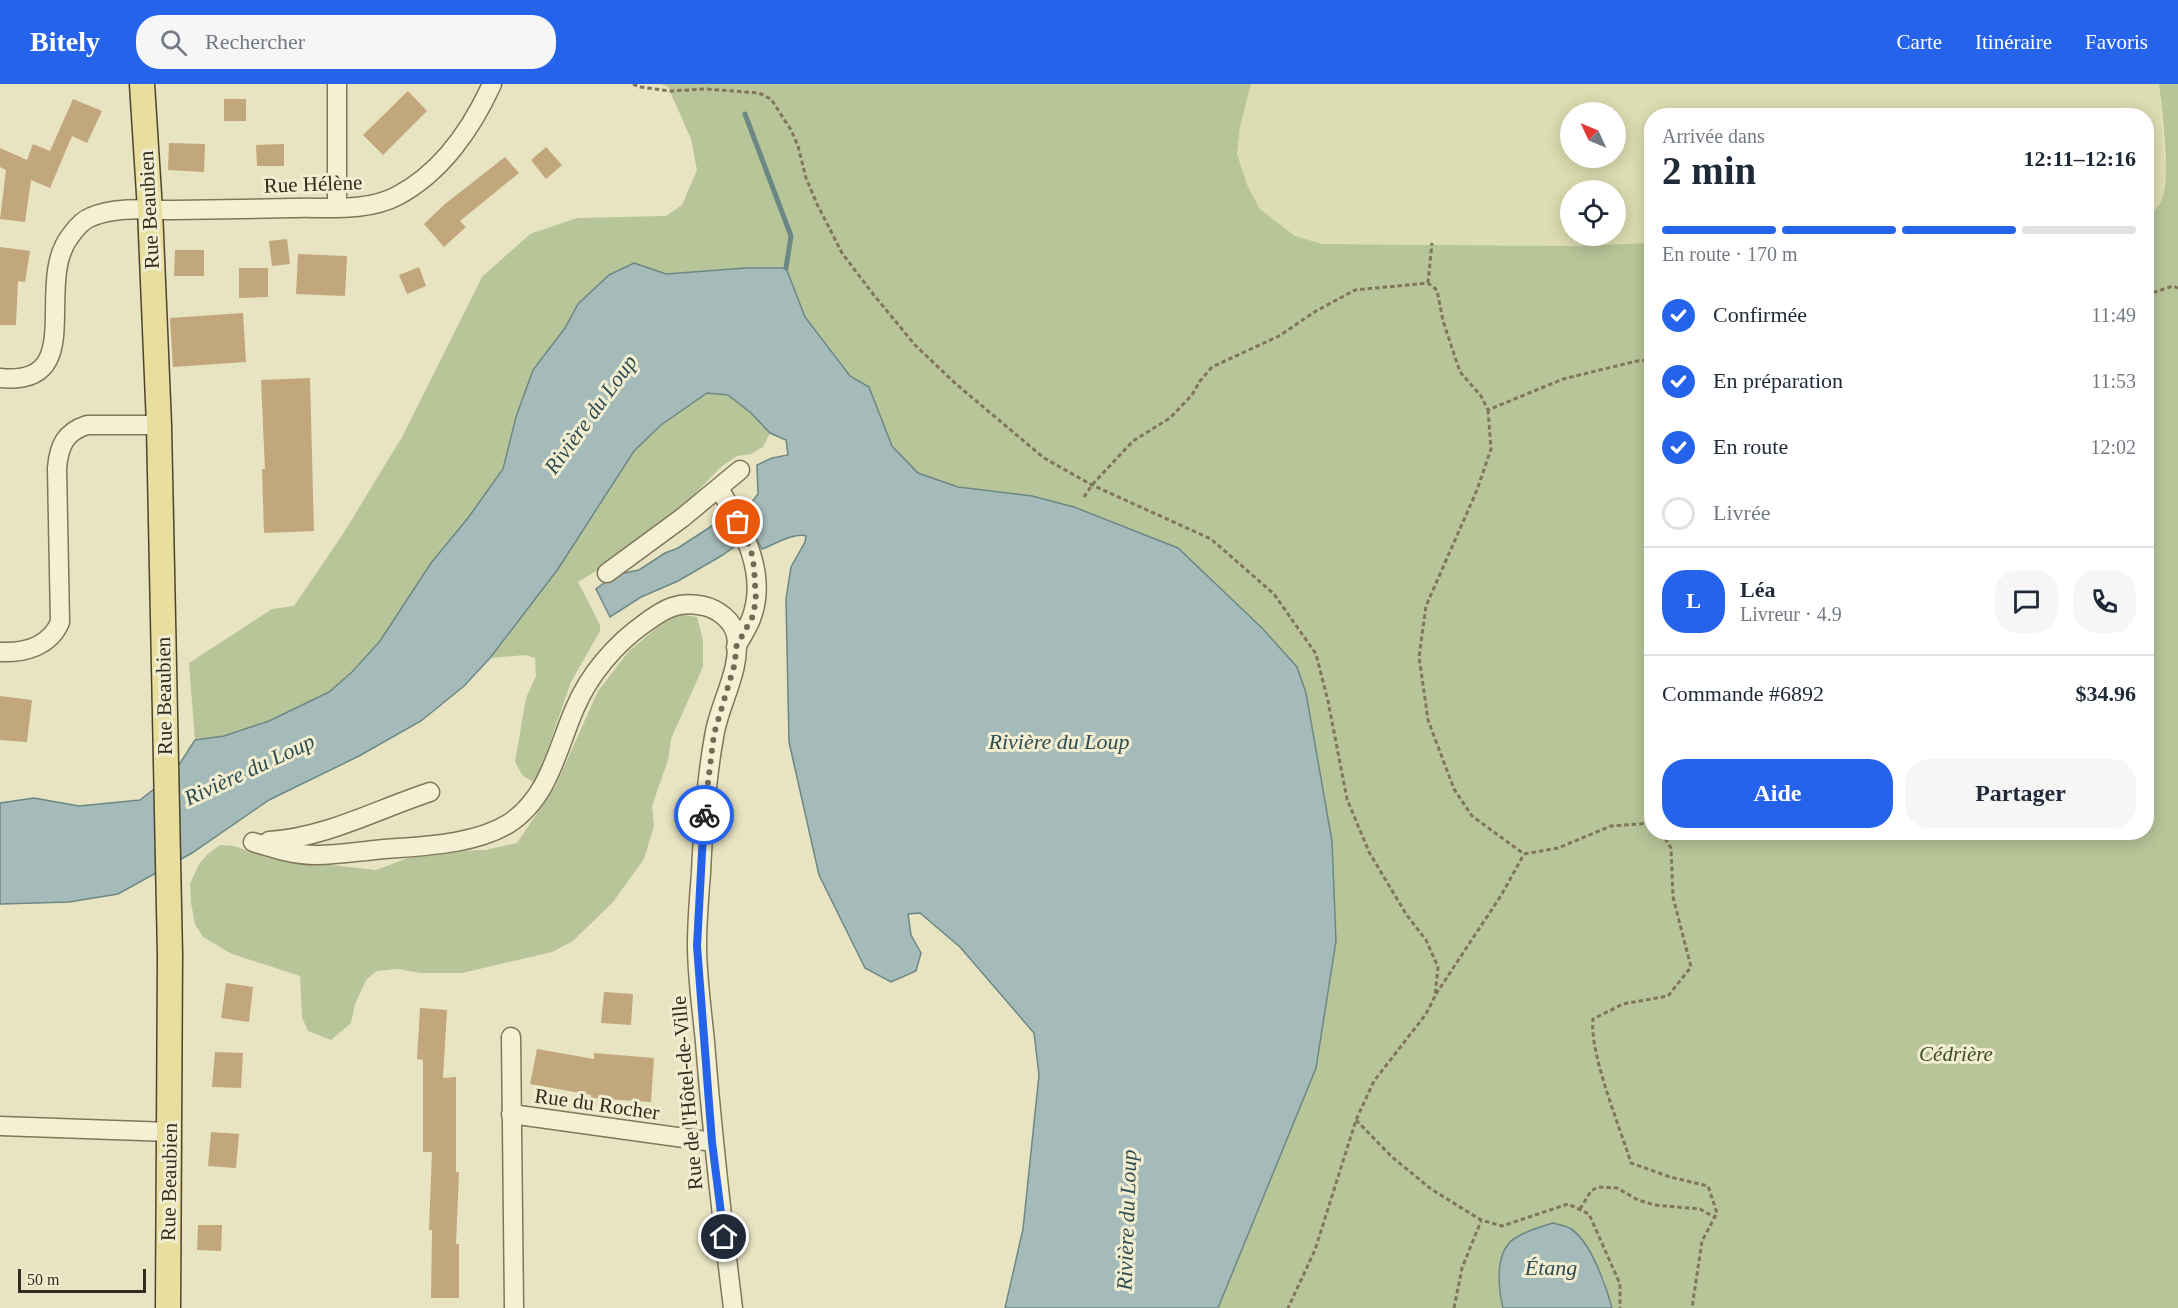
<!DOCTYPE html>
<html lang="fr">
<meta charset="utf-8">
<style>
:root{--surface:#fff;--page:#f6f6f7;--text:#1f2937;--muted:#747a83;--line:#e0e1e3;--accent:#2563eb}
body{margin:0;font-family:"Times New Roman",serif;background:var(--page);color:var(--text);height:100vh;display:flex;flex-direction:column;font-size:22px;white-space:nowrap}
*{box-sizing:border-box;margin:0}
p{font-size:20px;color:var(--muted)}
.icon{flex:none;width:33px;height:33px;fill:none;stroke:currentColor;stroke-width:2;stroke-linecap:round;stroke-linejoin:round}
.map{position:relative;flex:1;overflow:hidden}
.sheet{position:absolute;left:1644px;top:24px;width:510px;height:732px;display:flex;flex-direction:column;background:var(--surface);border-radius:24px;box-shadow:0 3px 15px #0003}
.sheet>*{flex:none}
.needle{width:39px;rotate:314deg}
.tools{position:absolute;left:1560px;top:18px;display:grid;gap:12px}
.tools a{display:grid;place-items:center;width:66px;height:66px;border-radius:50%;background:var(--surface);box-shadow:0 3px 15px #0003;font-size:30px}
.scale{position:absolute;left:18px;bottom:15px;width:128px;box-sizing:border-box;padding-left:6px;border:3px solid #322b1e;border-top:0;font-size:16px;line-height:21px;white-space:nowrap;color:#322b1e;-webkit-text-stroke:4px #f1edd1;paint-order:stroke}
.pin{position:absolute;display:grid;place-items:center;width:51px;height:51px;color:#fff;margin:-26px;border:3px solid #fff;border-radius:50%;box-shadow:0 2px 6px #0007}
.courier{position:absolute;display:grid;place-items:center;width:60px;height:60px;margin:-30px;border:4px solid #2563eb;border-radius:50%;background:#fff;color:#222;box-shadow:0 2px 8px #0007}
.head em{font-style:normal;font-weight:700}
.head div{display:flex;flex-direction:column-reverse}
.head{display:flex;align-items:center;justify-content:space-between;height:102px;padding:0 18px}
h1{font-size:39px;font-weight:700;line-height:45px}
.bar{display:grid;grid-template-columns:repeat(4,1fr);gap:9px 6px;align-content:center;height:72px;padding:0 18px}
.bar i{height:8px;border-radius:4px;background:var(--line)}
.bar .on{background:var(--accent)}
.bar p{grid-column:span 4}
.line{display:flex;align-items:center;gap:15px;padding:0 18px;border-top:2px solid var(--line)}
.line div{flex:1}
.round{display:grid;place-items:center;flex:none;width:63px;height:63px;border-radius:24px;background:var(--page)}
ol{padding:0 18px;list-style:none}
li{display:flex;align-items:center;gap:18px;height:66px}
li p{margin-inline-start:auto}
li .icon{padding:6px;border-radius:50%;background:var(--accent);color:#fff;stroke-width:4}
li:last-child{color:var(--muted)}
li i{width:33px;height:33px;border:3px solid var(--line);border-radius:50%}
.primary-button{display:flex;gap:12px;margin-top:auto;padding:12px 18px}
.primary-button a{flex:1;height:69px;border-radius:24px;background:var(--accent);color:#fff;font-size:24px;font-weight:700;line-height:69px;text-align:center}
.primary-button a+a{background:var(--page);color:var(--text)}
header{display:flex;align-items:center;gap:36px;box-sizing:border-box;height:84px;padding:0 30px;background:var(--accent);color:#fff}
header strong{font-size:28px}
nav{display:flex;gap:33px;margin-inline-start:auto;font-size:21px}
.search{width:420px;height:54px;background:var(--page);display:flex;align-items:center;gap:15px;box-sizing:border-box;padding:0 21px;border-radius:24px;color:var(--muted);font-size:22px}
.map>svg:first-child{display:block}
.farmland{fill:#dcddb1;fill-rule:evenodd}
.green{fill:#b7c598}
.water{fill:#a4bbb9;stroke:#6c8886;stroke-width:1.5}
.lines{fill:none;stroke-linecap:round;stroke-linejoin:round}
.stream{stroke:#6c8886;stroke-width:5}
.building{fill:#c2a67c}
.minor-casing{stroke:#80765b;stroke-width:21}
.major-casing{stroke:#4e432f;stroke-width:27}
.path{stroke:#80765b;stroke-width:3;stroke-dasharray:4.5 3;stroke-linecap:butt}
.minor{stroke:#f4f0d4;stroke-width:18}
.major{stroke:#e8de9e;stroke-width:24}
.done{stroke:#726c57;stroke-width:6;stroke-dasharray:0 10.8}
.route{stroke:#2563eb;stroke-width:8}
.labels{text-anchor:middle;stroke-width:6;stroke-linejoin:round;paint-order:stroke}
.street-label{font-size:21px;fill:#322b1e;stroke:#f1edd1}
.park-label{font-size:21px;font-style:italic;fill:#3c4c27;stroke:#f1edd1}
.water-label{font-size:22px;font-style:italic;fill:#2f4c50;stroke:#f1edd1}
</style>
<header>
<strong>Bitely</strong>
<div class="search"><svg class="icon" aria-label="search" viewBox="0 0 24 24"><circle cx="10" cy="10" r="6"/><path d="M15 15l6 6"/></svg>Rechercher</div>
<nav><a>Carte</a><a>Itinéraire</a><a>Favoris</a></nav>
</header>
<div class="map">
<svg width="2178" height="1224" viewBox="0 0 2178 1224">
<rect width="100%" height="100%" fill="#e8e4c2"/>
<path class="farmland" d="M1251 0H2159L2165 84 2163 115 2155 127 2147 132 2146 32H1652L1651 159 1571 162 1322 160 1295 152 1260 125 1248 103 1237 70 1240 43ZM1570 28H1616V74H1570ZM1570 106H1616V152H1570Z"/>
<path class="green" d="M662 0H1251L1240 43 1237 70 1248 103 1260 125 1295 152 1322 160 1571 162 1651 159 1652 748H2146V132C2153 128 2159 123 2162 115 2171 92 2162 26 2159 0H2178V1224H1612L1604 1195 1553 1139C1541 1143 1528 1146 1517 1153 1494 1165 1498 1203 1503 1224H1218L1316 984 1336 857 1332 757 1306 609 1297 583 1263 545 1178 464 1074 423 1032 412 958 403 918 389 892 362 869 303 850 292 805 233 786 184H746L666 190 634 179 578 220 565 244 533 287 516 333 503 385 468 434 431 479 380 557 352 588 329 608 269 637 224 652 195 656 189 579 272 525 294 522 343 450 402 353 482 193 530 150 577 134 666 132 682 121 697 86 691 55 668 3Z
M707 309 728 311 751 329 770 349 763 363 751 370 737 372 721 383 685 420 599 485 578 498 600 541V547L571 598 540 687 534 698 523 692 515 678 526 614 536 592 535 574 526 571 490 574 558 485 634 367 661 341Z
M679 530 697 533 703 556V583L671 655 668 676 652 722 654 742 644 775 613 818 573 857 552 868 462 889H421L398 885 377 887 366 896 355 920 351 939 331 956 308 947 302 933 300 892 232 870 203 853 195 840 191 819 190 800 199 780 208 770 220 761 234 762 268 774 376 786 413 772 443 767 485 766 517 759 555 703 598 607 629 567 658 543Z"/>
<path class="water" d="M634 179 666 190 746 184H786L805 233 850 292 869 303 892 362 918 389 958 403 1032 412 1074 423 1178 464 1263 545 1297 583 1306 609 1332 757 1336 857 1316 984 1218 1224H1005L1023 1145 1039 991 1034 949 960 863 920 829 908 830 911 851 921 869 916 887 891 898 865 884 819 791 789 658 786 515 791 483 805 458 806 452C795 448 773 461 762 465L754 450 751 451 721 472 678 497 641 513 610 533 596 505 615 491 639 486 665 469 678 464 721 436 749 422 758 410 757 381 772 374 788 371 786 356 770 349 751 329 728 311 707 309 661 341 634 367 558 485 490 574 464 602 421 637 359 672 269 716 192 769 118 810 69 818 0 820V719L34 714 79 722 140 716 173 690 195 656 224 652 269 637 329 608 352 588 380 557 431 479 468 434 503 385 516 333 533 286 565 244 578 220 609 191Z
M1553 1139C1559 1141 1567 1142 1571 1145 1591 1158 1606 1202 1612 1224H1503C1498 1203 1494 1165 1517 1153 1528 1146 1541 1143 1553 1139Z"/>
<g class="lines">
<path class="stream" d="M745 30 791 152 786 184"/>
</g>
<path class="building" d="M408 7 427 27 383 71 363 51Z
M73 15 102 27 87 59 72 52 50 104 31 96 25 138 0 135 6 86 0 83V64L27 76 33 60 50 67Z
M224 15H246V37H224Z
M169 59 205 60 204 88 168 86Z
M284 60V82H257L256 61Z
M546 63 562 81 546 95 531 76Z
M505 73 519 89 460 137 466 143 444 163 424 140 445 120Z
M287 155 290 180 272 182 269 157Z
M0 163 30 167 25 198 18 197 16 241H0Z
M175 166H204V192H174Z
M298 170 347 172 345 212 296 210Z
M419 183 426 202 407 210 399 191Z
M239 184H268V213L239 214Z
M243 229 246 278 173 283 170 234Z
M310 294 314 447 264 449 262 385H265L261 296Z
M0 612 32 616 27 658 0 656Z
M226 899 253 903 249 938 221 934Z
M604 908 633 910 631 941 601 939Z
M420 924 447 926 443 994 456 993V1088H459L456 1160H459V1214H431L432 1146H429L432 1068H423V976L417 975Z
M537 965 594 975V969L654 974 651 1018 591 1014V1011L530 1000Z
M215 968 243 969 241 1004 212 1003Z
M211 1048 239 1050 236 1084 208 1082Z
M198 1141H222L221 1167 197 1166Z"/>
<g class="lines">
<g class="minor-casing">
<path id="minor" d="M337 123V0
M0 294C90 303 32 199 71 151 76 144 83 136 91 133 117 122 149 126 176 126 216 125 255 125 294 124 327 123 367 128 397 112 441 89 472 44 492 0
M719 404C741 443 769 488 751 535 747 545 741 554 736 563
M607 489 682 434 740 386
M0 568C25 569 50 562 60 538L57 384C59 362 65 348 87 341H159
M269 757C325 754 378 725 430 708
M253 758C273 764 294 771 316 771 335 771 355 768 375 766 416 762 472 762 508 740 549 714 557 665 575 624 589 591 615 560 645 539 664 525 679 516 704 522 718 525 733 537 736 551 742 586 719 619 714 653 706 697 703 744 701 789 699 813 697 837 697 861 697 893 702 926 705 958 712 1047 722 1135 733 1224
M511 953 514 1224
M511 1030 713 1058
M0 1042 170 1048"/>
</g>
<g class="major-casing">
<path id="major" d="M142 0 150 126 159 341 170 872 168 1224"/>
</g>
<path class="path" d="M633 0 640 3 670 7 706 5 759 9 771 15 791 46 798 62 806 94 817 120 842 169 873 210 915 261 956 300 1044 374 1092 401 1211 455 1274 510 1316 570 1328 617 1347 715 1369 768 1406 830 1426 856 1438 883 1435 912 1426 930 1374 997 1356 1036 1315 1166 1288 1224
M1428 199 1432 159
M2146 211 2173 202 2178 204
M1488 326 1491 365 1477 406 1426 522 1419 573 1428 636 1454 705 1472 732 1524 770 1558 764 1611 742 1652 739
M1084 413 1092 401 1133 357 1170 334 1192 311 1200 297 1212 283 1279 252 1316 227 1355 206 1428 199 1437 206 1443 237 1460 288 1481 312 1488 326 1563 295 1637 277 1652 276
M1661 748 1671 764 1673 813 1691 883 1668 912 1623 920 1593 935C1589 969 1620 1043 1631 1079L1670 1093 1708 1102 1717 1129 1702 1157 1692 1224
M1436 910 1502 810 1524 770
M1356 1036 1392 1073 1431 1105 1481 1136 1502 1142 1568 1120 1589 1130 1620 1200V1224
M1580 1125 1591 1107 1598 1103 1617 1104 1638 1116 1655 1121 1700 1125 1714 1133
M1454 1224 1462 1184 1481 1137"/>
<use href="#minor" class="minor"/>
<use href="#major" class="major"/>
</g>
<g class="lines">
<path class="done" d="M704 731 714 650 735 579 736 563 752 534 756 517 754 483 751 466 738 438"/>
<path class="route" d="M704 731 697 862 712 1058 724 1153"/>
</g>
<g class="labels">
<g class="street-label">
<text transform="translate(313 100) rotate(-2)" y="7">Rue Hélène</text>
<text transform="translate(149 126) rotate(-93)" y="7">Rue Beaubien</text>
<text transform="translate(164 612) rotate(-91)" y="7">Rue Beaubien</text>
<text transform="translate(687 1009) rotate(-95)" y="7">Rue de l'Hôtel-de-Ville</text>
<text transform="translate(597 1020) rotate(8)" y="7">Rue du Rocher</text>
<text transform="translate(169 1098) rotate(-89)" y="7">Rue Beaubien</text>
</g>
<g class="park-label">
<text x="1956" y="977">Cédrière</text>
</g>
<g class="water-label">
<text transform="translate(590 330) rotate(-54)" y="8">Rivière du Loup</text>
<text x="1059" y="665">Rivière du Loup</text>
<text transform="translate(249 685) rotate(-25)" y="8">Rivière du Loup</text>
<text transform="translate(1126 1136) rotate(-88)" y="8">Rivière du Loup</text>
<text x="1551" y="1191">Étang</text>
</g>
</g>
</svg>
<div class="tools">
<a><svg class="needle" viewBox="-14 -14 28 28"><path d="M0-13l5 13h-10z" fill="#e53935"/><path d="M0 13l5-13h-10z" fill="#747a83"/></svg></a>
<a><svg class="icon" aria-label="locate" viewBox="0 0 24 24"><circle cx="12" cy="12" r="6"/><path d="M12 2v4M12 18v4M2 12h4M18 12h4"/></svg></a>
</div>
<div class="scale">50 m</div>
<div class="pin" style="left:738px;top:438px;background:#ea580c"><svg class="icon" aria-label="bag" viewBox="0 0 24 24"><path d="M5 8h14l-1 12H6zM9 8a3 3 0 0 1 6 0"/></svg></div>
<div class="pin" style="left:724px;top:1153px;background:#1f2937"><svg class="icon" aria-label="home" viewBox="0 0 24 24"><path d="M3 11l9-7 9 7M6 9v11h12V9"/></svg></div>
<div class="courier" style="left:704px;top:731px"><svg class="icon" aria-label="bike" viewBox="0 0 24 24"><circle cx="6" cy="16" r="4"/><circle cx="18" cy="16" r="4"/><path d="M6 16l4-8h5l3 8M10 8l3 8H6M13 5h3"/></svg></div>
<section class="sheet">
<div class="head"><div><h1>2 min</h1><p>Arrivée dans</p></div><em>12:11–12:16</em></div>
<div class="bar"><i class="on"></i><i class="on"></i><i class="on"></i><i></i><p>En route · 170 m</p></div>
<ol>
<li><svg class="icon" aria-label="check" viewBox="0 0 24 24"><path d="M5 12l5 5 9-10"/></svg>Confirmée<p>11:49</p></li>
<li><svg class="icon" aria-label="check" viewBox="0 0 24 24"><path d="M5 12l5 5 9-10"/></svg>En préparation<p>11:53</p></li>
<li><svg class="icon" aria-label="check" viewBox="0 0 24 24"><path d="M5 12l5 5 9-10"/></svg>En route<p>12:02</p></li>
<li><i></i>Livrée</li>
</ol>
<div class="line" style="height:108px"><b class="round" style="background:var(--accent);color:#fff">L</b><div><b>Léa</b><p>Livreur · 4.9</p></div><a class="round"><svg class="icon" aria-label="chat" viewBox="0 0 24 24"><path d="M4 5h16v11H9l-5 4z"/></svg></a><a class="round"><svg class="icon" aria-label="phone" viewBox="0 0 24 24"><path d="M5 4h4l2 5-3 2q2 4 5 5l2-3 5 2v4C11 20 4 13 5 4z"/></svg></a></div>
<div class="line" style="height:78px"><div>Commande #6892</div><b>$34.96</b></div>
<div class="primary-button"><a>Aide</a><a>Partager</a></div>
</section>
</div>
